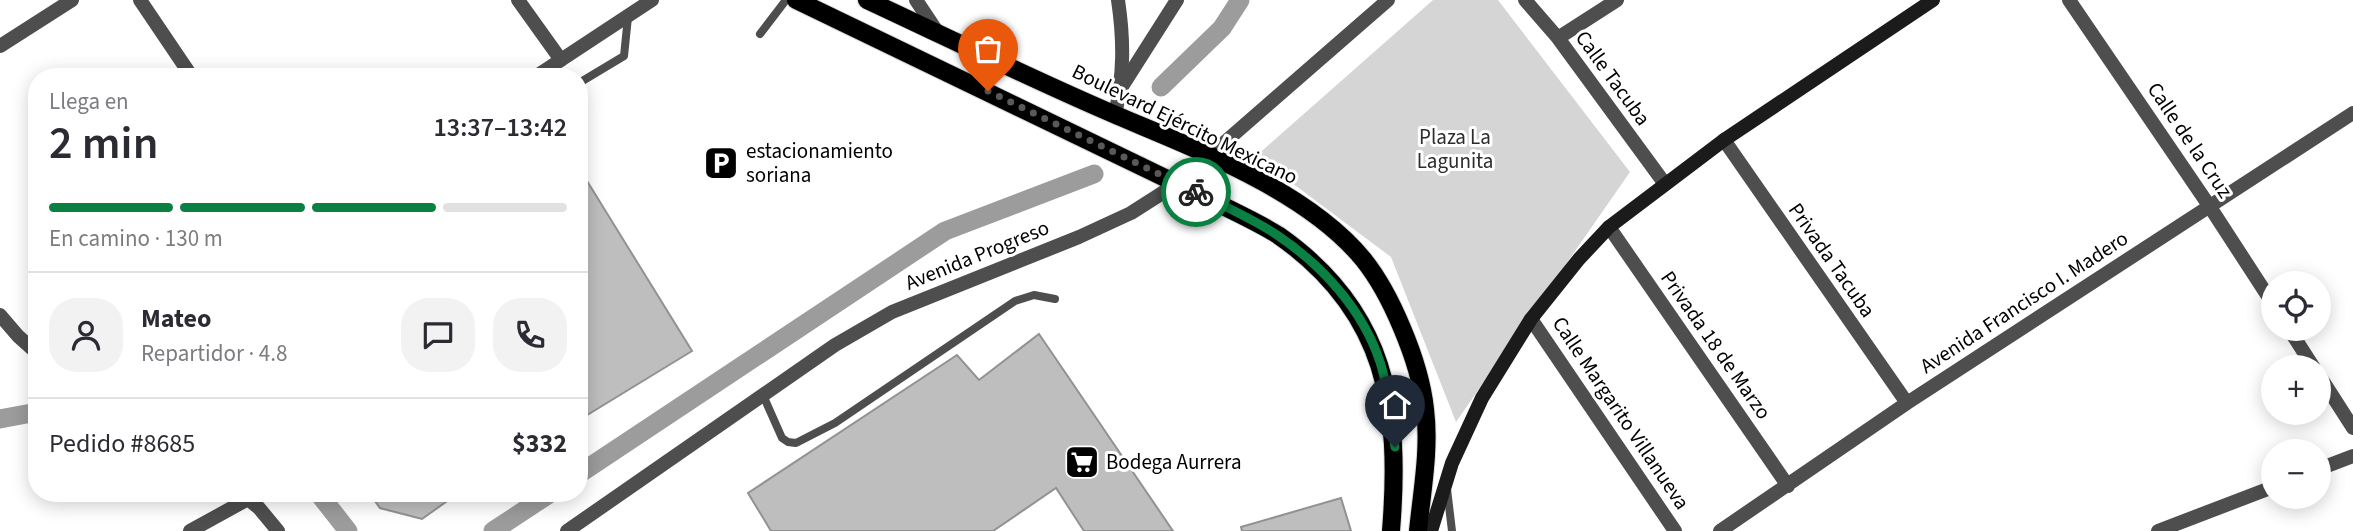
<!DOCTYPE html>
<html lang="es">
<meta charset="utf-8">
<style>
:root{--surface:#fff;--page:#f2f2f3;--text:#2b2b33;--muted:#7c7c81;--line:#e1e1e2;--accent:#0b8043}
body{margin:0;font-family:"Source Sans 3",sans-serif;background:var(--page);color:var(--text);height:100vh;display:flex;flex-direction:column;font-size:26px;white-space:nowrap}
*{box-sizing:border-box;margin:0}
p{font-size:23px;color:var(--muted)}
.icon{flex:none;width:38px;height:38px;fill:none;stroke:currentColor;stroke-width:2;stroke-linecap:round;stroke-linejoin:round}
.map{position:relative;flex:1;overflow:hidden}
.side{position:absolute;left:28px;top:68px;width:560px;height:434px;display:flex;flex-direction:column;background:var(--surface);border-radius:28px;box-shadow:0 4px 18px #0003}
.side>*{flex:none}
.fabs{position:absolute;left:2261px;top:271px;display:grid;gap:14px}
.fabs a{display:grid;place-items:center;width:70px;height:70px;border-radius:50%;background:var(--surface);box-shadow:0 4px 18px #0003;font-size:35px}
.pin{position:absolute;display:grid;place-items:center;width:60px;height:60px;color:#fff;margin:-72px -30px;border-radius:50% 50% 50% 0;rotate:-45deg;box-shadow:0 0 7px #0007}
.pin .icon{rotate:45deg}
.courier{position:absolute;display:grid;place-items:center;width:70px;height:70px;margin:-35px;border:5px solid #0b8043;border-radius:50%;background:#fff;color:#222;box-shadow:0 2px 9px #0007}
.overview em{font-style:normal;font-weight:600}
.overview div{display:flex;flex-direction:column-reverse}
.overview{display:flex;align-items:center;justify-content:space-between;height:119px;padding:0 21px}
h1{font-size:46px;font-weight:600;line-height:52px}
.bar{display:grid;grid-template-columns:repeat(4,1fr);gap:10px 7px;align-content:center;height:84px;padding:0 21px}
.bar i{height:9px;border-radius:5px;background:var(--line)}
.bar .selected{background:var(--accent)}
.bar p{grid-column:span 4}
.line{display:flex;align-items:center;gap:18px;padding:0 21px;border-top:2px solid var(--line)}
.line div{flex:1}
.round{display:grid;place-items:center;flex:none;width:74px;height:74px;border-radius:28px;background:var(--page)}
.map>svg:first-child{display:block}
.green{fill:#d5d5d5}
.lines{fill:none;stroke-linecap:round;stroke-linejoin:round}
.canal{stroke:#9c9c9c;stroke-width:19}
.building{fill:#bebebe;stroke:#929292;stroke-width:2}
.primary-casing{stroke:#dbdbdb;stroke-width:20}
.service{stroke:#4e4e4e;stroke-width:8}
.minor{stroke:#4e4e4e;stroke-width:14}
.tertiary{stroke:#4e4e4e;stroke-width:14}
.secondary{stroke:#1b1b1b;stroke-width:14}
.primary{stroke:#000;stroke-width:18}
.done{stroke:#595959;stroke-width:7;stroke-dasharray:0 12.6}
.route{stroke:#0b8043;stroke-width:9}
.labels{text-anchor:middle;stroke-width:6;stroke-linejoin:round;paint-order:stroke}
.street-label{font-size:21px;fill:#000;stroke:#fff}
.park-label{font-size:21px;fill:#2c2c2c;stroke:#fff}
.poi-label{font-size:21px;fill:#000;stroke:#fff;text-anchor:start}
</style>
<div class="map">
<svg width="2353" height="531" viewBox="0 0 2353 531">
<rect width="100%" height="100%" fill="#fff"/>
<path class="green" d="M1433 0H1498L1630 172 1456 422 1391 257 1256 156Z"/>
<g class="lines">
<path class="canal" d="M1161 87 1222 28 1240 0
M0 419 37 412
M579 474 945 231 1094 174
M319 494 348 531
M493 531 549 494"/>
</g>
<path class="building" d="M579 168 692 351 579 420Z
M1039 334 1173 531H1084L1056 488 993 531H771L748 493 957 355 979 380Z
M370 494H457L422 519 380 508Z
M1341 498 1351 531H1242L1241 527Z"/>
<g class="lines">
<g class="primary-casing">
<path id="primary" d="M796 0 1217 203C1237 213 1259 223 1278 235 1387 311 1401 407 1391 531
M867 0C951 39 1033 80 1118 116 1198 150 1307 191 1363 259 1380 280 1392 304 1402 328 1413 354 1422 381 1425 409 1430 449 1422 491 1418 531"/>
</g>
<path class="service" d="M760 34 786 0
M579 83 624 56 628 17
M763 395 782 438 788 442 796 443 835 423 1015 301 1034 295 1055 299
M1447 489 1452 531"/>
<path class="minor" d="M140 0 192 77
M518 0 561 60
M916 0 938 33
M1525 0 1558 38 1665 184
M2069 0 2210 207 2273 304
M1558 38 1617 0
M0 46 72 0
M535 77 652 0
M1121 88 1177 0
M1724 140 1907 403
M1609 227 1788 486
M0 315 18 336 37 353
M1531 319 1675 531
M2289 329 2314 368
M2319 375 2353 428
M2319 469 2353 456
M190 531 248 499 259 508 278 531
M567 531 835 345 892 312 1079 237 1131 213 1178 183 1388 0
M1720 531 1907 403 2353 113
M2158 531 2273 487"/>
<path class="tertiary" d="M1115 115C1124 75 1124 40 1118 0"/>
<path class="secondary" d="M1431 531 1452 463 1482 398 1531 319 1579 259 1609 227 1724 140 1933 0"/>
<use href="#primary" class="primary"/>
</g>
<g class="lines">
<path class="done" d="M988 91 1196 192"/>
<path class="route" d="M1196 192C1223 206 1252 218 1277 235 1322 265 1363 310 1380 362 1389 390 1391 419 1395 447"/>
</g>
<defs>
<g id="parking-square" transform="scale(1.75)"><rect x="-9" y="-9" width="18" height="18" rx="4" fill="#000" stroke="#fff"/><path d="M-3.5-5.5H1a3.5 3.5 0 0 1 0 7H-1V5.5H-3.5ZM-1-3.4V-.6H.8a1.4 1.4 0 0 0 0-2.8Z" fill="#fff"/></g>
<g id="supermarket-square" transform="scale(1.75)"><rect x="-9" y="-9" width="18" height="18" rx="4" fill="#000" stroke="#fff"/><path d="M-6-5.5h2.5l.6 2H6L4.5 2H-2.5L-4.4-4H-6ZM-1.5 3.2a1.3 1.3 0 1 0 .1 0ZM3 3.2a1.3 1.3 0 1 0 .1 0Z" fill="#fff"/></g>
</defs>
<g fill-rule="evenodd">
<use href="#parking-square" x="721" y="163"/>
<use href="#supermarket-square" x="1082" y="462"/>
</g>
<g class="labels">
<g class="street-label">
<text transform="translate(1613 78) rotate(54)" y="7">Calle Tacuba</text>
<text transform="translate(1185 124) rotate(26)" y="7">Boulevard Ejército Mexicano</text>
<text transform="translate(2190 140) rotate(56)" y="7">Calle de la Cruz</text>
<text transform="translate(977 255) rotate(-22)" y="7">Avenida Progreso</text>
<text transform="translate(1832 260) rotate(55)" y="7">Privada Tacuba</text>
<text transform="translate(2024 302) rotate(-33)" y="7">Avenida Francisco I. Madero</text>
<text transform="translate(1716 345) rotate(55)" y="7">Privada 18 de Marzo</text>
<text transform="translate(1621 413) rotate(56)" y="7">Calle Margarito Villanueva</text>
</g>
<g class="park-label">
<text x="1455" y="144">Plaza La<tspan x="1455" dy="24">Lagunita</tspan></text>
</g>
<g class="poi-label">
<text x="746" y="158">estacionamiento<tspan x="746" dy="24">soriana</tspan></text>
<text x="1106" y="469">Bodega Aurrera</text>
</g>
</g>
</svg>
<div class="fabs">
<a><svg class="icon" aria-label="locate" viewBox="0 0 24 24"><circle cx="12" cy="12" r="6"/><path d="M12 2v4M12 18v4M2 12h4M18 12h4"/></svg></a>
<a>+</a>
<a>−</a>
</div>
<div class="pin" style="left:988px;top:91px;background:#ea580c"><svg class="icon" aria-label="bag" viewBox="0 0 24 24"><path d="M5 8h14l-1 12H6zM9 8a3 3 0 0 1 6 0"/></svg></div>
<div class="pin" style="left:1395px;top:447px;background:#1f2937"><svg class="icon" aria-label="home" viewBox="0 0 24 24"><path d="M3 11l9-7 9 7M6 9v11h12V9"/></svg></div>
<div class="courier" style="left:1196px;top:192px"><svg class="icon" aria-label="bike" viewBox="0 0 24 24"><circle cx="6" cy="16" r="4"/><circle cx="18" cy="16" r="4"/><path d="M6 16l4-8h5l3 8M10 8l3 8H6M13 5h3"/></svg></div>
<section class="side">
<div class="overview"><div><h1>2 min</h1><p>Llega en</p></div><em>13:37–13:42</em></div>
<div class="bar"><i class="selected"></i><i class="selected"></i><i class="selected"></i><i></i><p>En camino · 130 m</p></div>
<div class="line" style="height:126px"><a class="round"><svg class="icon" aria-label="person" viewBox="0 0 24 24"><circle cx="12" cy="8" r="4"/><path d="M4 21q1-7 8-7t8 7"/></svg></a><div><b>Mateo</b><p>Repartidor · 4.8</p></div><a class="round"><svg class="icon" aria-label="chat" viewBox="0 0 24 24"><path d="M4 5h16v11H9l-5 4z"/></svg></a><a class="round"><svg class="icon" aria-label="phone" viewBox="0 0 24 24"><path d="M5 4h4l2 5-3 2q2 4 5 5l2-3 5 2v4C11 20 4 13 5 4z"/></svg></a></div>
<div class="line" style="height:91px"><div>Pedido #8685</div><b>$332</b></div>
</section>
</div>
